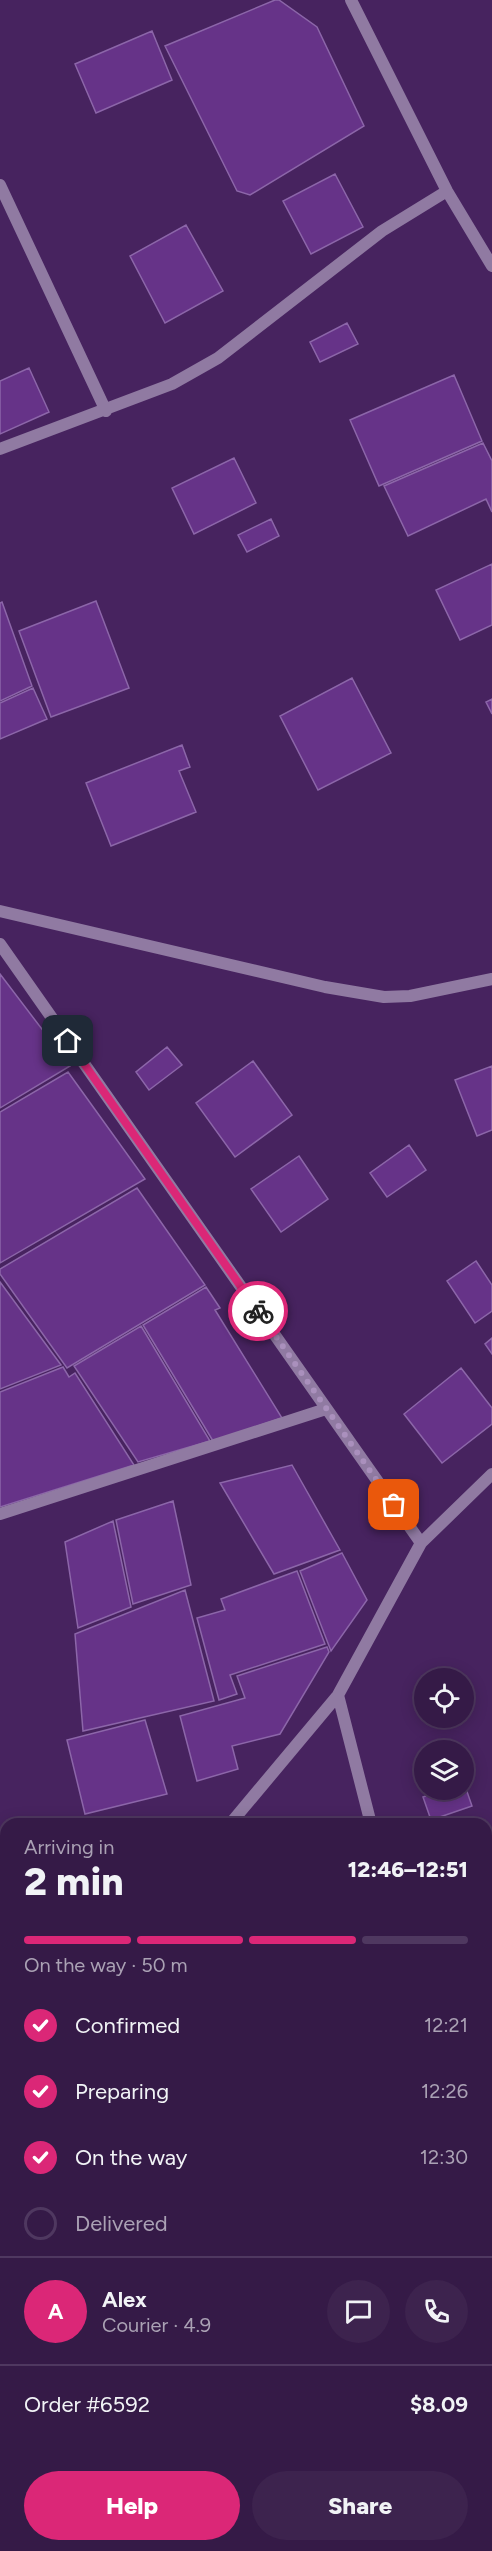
<!DOCTYPE html>
<meta charset="utf-8">
<style>
:root{--surface:#351a47;--page:#3d234e;--text:#f1f3f6;--muted:#aaa1b4;--line:#4f3860;--accent:#db2777}
body{margin:0;font-family:Figtree,sans-serif;background:var(--page);color:var(--text);height:100vh;display:flex;flex-direction:column;font-size:22px;white-space:nowrap}
*{box-sizing:border-box;margin:0}
p{font-size:20px;color:var(--muted)}
.icon{flex:none;width:33px;height:33px;fill:none;stroke:currentColor;stroke-width:2;stroke-linecap:round;stroke-linejoin:round}
.map{position:relative;flex:1;overflow:hidden}
.drawer{position:absolute;left:0px;top:1818px;width:492px;height:734px;display:flex;flex-direction:column;background:var(--surface);border-radius:18px 18px 0 0;box-shadow:0 3px 15px #0003,0 0 0 2px var(--line)}
.drawer>*{flex:none}
.tools{position:absolute;left:414px;top:1668px;display:grid;gap:12px}
.tools a{display:grid;place-items:center;width:60px;height:60px;border-radius:50%;background:var(--surface);box-shadow:0 3px 15px #0003,0 0 0 2px var(--line);font-size:30px}
.pin{position:absolute;display:grid;place-items:center;width:51px;height:51px;color:#fff;margin:-26px;border-radius:12px;box-shadow:0 3px 9px #0006}
.courier{position:absolute;display:grid;place-items:center;width:60px;height:60px;margin:-30px;border:4px solid #db2777;border-radius:50%;background:#fff;color:#222;box-shadow:0 2px 8px #0007}
.head em{font-style:normal;font-weight:800}
.head div{display:flex;flex-direction:column-reverse}
.head{display:flex;align-items:center;justify-content:space-between;height:102px;padding:0 24px}
h1{font-size:39px;font-weight:800;line-height:45px}
.bar{display:grid;grid-template-columns:repeat(4,1fr);gap:9px 6px;align-content:center;height:72px;padding:0 24px}
.bar i{height:8px;border-radius:4px;background:var(--line)}
.bar .current{background:var(--accent)}
.bar p{grid-column:span 4}
.line{display:flex;align-items:center;gap:15px;padding:0 24px;border-top:2px solid var(--line)}
.line div{flex:1}
.round{display:grid;place-items:center;flex:none;width:63px;height:63px;border-radius:32px;background:var(--page)}
ol{padding:0 24px;list-style:none}
li{display:flex;align-items:center;gap:18px;height:66px}
li p{margin-inline-start:auto}
li .icon{padding:6px;border-radius:50%;background:var(--accent);color:#fff;stroke-width:4}
li:last-child{color:var(--muted)}
li i{width:33px;height:33px;border:3px solid var(--line);border-radius:50%}
.primary-button{display:flex;gap:12px;margin-top:auto;padding:12px 24px}
.primary-button a{flex:1;height:69px;border-radius:36px;background:var(--accent);color:#fff;font-size:24px;font-weight:800;line-height:69px;text-align:center}
.primary-button a+a{background:var(--page);color:var(--text)}
.map>svg:first-child{display:block}
.building{fill:#638;stroke:#8c66a9;stroke-width:1.5}
.lines{fill:none;stroke-linecap:round;stroke-linejoin:round}
.street{stroke:#907aa2;stroke-width:12}
.done{stroke:#aa90bd;stroke-width:6;stroke-dasharray:0 10.8}
.route{stroke:#db2777;stroke-width:8}
</style>
<div class="map">
<svg width="492" height="2551" viewBox="0 0 492 2551">
<rect width="100%" height="100%" fill="#47235f"/>
<path class="building" d="M275 0H279L317 27 364 126 250 195 237 191 165 46Z
M152 31 172 80 96 113 75 64Z
M335 174 363 227 311 254 283 201Z
M186 225 223 291 165 323 130 256Z
M347 323 358 344 320 362 310 342Z
M29 368 49 412 0 434V381Z
M454 375 482 441 379 486 350 420Z
M483 443 492 461V512L486 499 408 536 384 486Z
M234 458 256 503 194 534 172 488Z
M271 519 279 536 247 552 238 535Z
M492 564V625L460 640 436 590Z
M96 601 129 688 51 717 19 631Z
M2 602 32 686 0 701V603Z
M352 678 391 753 318 790 280 716Z
M33 688 47 719 0 739V703Z
M492 699V714L486 702Z
M182 745 190 767 179 771 196 812 111 846 86 783Z
M0 974 70 1066 0 1108Z
M167 1047 182 1065 149 1090 136 1072Z
M253 1061 292 1115 235 1157 196 1103Z
M492 1066V1130L477 1136 455 1080Z
M68 1072 145 1179 0 1263V1112Z
M409 1145 426 1170 387 1197 370 1173Z
M299 1156 328 1199 281 1232 251 1189Z
M137 1188 205 1285 67 1368 0 1274V1269Z
M476 1261 492 1285V1311L475 1323 447 1281Z
M0 1282 61 1365 0 1389Z
M206 1287 220 1308 215 1310 282 1418 213 1441 143 1325Z
M141 1326 210 1441 138 1462 74 1366Z
M492 1338V1354L485 1344Z
M63 1367 69 1377 75 1373 134 1465 0 1507V1392Z
M461 1368 492 1408V1424L442 1463 404 1414Z
M292 1465 340 1550 274 1574 220 1483Z
M173 1501 191 1585 133 1604 116 1520Z
M113 1521 131 1607 78 1628 65 1542Z
M342 1553 367 1600 331 1651 300 1571Z
M297 1571 325 1644 230 1675 237 1694 219 1700 197 1618 225 1610 221 1599Z
M185 1590 214 1701 83 1731 75 1634Z
M327 1647 329 1652 280 1734 232 1746 238 1769 197 1781 180 1716 245 1698 237 1676Z
M145 1720 167 1794 85 1814 67 1740Z
M464 1783 472 1806 431 1820 423 1797 445 1790H464Z
M486 1899 492 1916V1919L486 1921Z
M492 2421V2485L486 2486V2422Z
M492 2543V2551H476L475 2547Z
M264 2546H325L305 2551H265Z"/>
<g class="lines">
<path class="street" d="M351 0 447 191 492 266
M0 185 106 411
M0 449 172 384 218 358 382 231 447 191
M0 911 325 987 384 997 410 996 492 979
M0 944 421 1543 338 1695 230 1824
M0 1514 326 1409
M421 1543 492 1474
M338 1695 371 1824
M0 2159 6 2152
M437 2546 438 2551"/>
</g>
<g class="lines">
<path class="done" d="M258 1311 394 1505"/>
<path class="route" d="M68 1041 258 1311"/>
</g>
</svg>
<div class="tools">
<a><svg class="icon" aria-label="locate" viewBox="0 0 24 24"><circle cx="12" cy="12" r="6"/><path d="M12 2v4M12 18v4M2 12h4M18 12h4"/></svg></a>
<a><svg class="icon" aria-label="layers" viewBox="0 0 24 24"><path d="M12 4l9 5-9 5-9-5zM3 14l9 5 9-5"/></svg></a>
</div>
<div class="pin" style="left:394px;top:1505px;background:#ea580c"><svg class="icon" aria-label="bag" viewBox="0 0 24 24"><path d="M5 8h14l-1 12H6zM9 8a3 3 0 0 1 6 0"/></svg></div>
<div class="pin" style="left:68px;top:1041px;background:#1f2937"><svg class="icon" aria-label="home" viewBox="0 0 24 24"><path d="M3 11l9-7 9 7M6 9v11h12V9"/></svg></div>
<div class="courier" style="left:258px;top:1311px"><svg class="icon" aria-label="bike" viewBox="0 0 24 24"><circle cx="6" cy="16" r="4"/><circle cx="18" cy="16" r="4"/><path d="M6 16l4-8h5l3 8M10 8l3 8H6M13 5h3"/></svg></div>
<section class="drawer">
<div class="head"><div><h1>2 min</h1><p>Arriving in</p></div><em>12:46–12:51</em></div>
<div class="bar"><i class="current"></i><i class="current"></i><i class="current"></i><i></i><p>On the way · 50 m</p></div>
<ol>
<li><svg class="icon" aria-label="check" viewBox="0 0 24 24"><path d="M5 12l5 5 9-10"/></svg>Confirmed<p>12:21</p></li>
<li><svg class="icon" aria-label="check" viewBox="0 0 24 24"><path d="M5 12l5 5 9-10"/></svg>Preparing<p>12:26</p></li>
<li><svg class="icon" aria-label="check" viewBox="0 0 24 24"><path d="M5 12l5 5 9-10"/></svg>On the way<p>12:30</p></li>
<li><i></i>Delivered</li>
</ol>
<div class="line" style="height:108px"><b class="round" style="background:var(--accent);color:#fff">A</b><div><b>Alex</b><p>Courier · 4.9</p></div><a class="round"><svg class="icon" aria-label="chat" viewBox="0 0 24 24"><path d="M4 5h16v11H9l-5 4z"/></svg></a><a class="round"><svg class="icon" aria-label="phone" viewBox="0 0 24 24"><path d="M5 4h4l2 5-3 2q2 4 5 5l2-3 5 2v4C11 20 4 13 5 4z"/></svg></a></div>
<div class="line" style="height:78px"><div>Order #6592</div><b>$8.09</b></div>
<div class="primary-button"><a>Help</a><a>Share</a></div>
</section>
</div>
